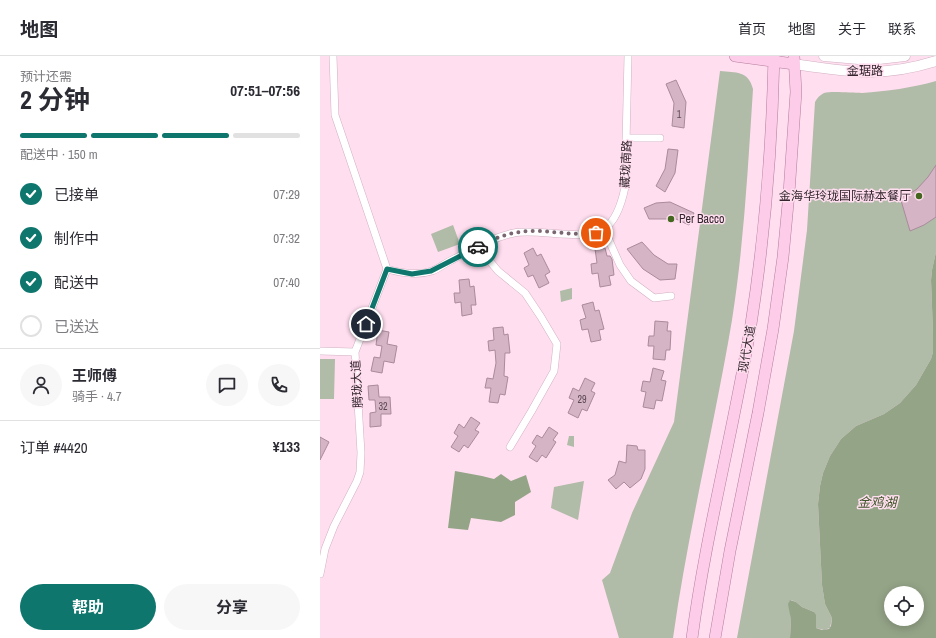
<!DOCTYPE html>
<html lang="zh">
<meta charset="utf-8">
<style>
:root{--surface:#fff;--page:#f7f7f7;--text:#2b2b33;--muted:#7c7c81;--line:#e1e1e2;--accent:#0f766e}
body{margin:0;font-family:"Archivo Narrow","Noto Sans SC",sans-serif;background:var(--page);color:var(--text);height:100vh;display:flex;flex-direction:column;font-size:15px;white-space:nowrap}
*{box-sizing:border-box;margin:0}
p{font-size:13px;color:var(--muted)}
.icon{flex:none;width:22px;height:22px;fill:none;stroke:currentColor;stroke-width:2;stroke-linecap:round;stroke-linejoin:round}
.map{position:relative;flex:1;overflow:hidden}
.details{display:flex;flex-direction:column;background:var(--surface);width:320px}
.details>*{flex:none}
.tools{position:absolute;left:564px;top:530px;display:grid;gap:8px}
.tools a{display:grid;place-items:center;width:40px;height:40px;border-radius:50%;background:var(--surface);box-shadow:0 2px 10px #0003;font-size:20px}
.pin{position:absolute;display:grid;place-items:center;width:34px;height:34px;color:#fff;margin:-17px;border:2px solid #fff;border-radius:50%;box-shadow:0 1px 4px #0007}
.courier{position:absolute;display:grid;place-items:center;width:40px;height:40px;margin:-20px;border:3px solid #0f766e;border-radius:50%;background:#fff;color:#222;box-shadow:0 1px 5px #0007}
.head em{font-style:normal;font-weight:700}
.head div{display:flex;flex-direction:column-reverse}
.head{display:flex;align-items:center;justify-content:space-between;height:68px;padding:0 20px}
h1{font-size:26px;font-weight:700;line-height:30px}
.bar{display:grid;grid-template-columns:repeat(4,1fr);gap:6px 4px;align-content:center;height:48px;padding:0 20px}
.bar i{height:5px;border-radius:3px;background:var(--line)}
.bar .current{background:var(--accent)}
.bar p{grid-column:span 4}
.line{display:flex;align-items:center;gap:10px;padding:0 20px;border-top:1px solid var(--line)}
.line div{flex:1}
.round{display:grid;place-items:center;flex:none;width:42px;height:42px;border-radius:21px;background:var(--page)}
ol{padding:0 20px;list-style:none}
li{display:flex;align-items:center;gap:12px;height:44px}
li p{margin-inline-start:auto}
li .icon{padding:4px;border-radius:50%;background:var(--accent);color:#fff;stroke-width:4}
li:last-child{color:var(--muted)}
li i{width:22px;height:22px;border:2px solid var(--line);border-radius:50%}
.primary-button{display:flex;gap:8px;margin-top:auto;padding:8px 20px}
.primary-button a{flex:1;height:46px;border-radius:24px;background:var(--accent);color:#fff;font-size:16px;font-weight:700;line-height:46px;text-align:center}
.primary-button a+a{background:var(--page);color:var(--text)}
header{display:flex;align-items:center;gap:24px;box-sizing:border-box;height:56px;padding:0 20px;background:var(--surface);border-bottom:1px solid var(--line)}
header strong{font-size:19px}
nav{display:flex;gap:22px;margin-inline-start:auto;font-size:14px}
main{display:flex;flex:1;min-height:0}
.map>svg:first-child{display:block}
.green{fill:#b0bba8}
.water{fill:#94a487;fill-rule:evenodd}
.building{fill:#d5b4c6;stroke:#a98b9b}
.lines{fill:none;stroke-linecap:round;stroke-linejoin:round}
.street-casing{stroke:#d1b1c3;stroke-width:8}
.secondary-casing{stroke:#d1b1c3;stroke-width:11}
.primary-casing{stroke:#b47c9c;stroke-width:12}
.street{stroke:#fff;stroke-width:7}
.secondary{stroke:#fff;stroke-width:10}
.primary{stroke:#fccce8;stroke-width:11}
.done{stroke:#7a6771;stroke-width:4;stroke-dasharray:0 7.2}
.route{stroke:#0f766e;stroke-width:5}
.poi-dot{fill:#43671f;stroke:#ffdeef;stroke-width:1.5}
.labels{text-anchor:middle;stroke-width:3;stroke-linejoin:round;paint-order:stroke}
.number-label{font-size:10px;fill:#5c4a53}
.street-label{font-size:12px;fill:#33272d;stroke:#ffdeef}
.poi-label{font-size:12px;fill:#33272d;stroke:#ffdeef;text-anchor:end}
.water-label{font-size:13px;font-style:italic;fill:#3e5629;stroke:#ffdeef}
</style>
<header>
<strong>地图</strong>
<nav><a>首页</a><a>地图</a><a>关于</a><a>联系</a></nav>
</header>
<main>
<section class="details">
<div class="head"><div><h1>2 分钟</h1><p>预计还需</p></div><em>07:51–07:56</em></div>
<div class="bar"><i class="current"></i><i class="current"></i><i class="current"></i><i></i><p>配送中 · 150 m</p></div>
<ol>
<li><svg class="icon" aria-label="check" viewBox="0 0 24 24"><path d="M5 12l5 5 9-10"/></svg>已接单<p>07:29</p></li>
<li><svg class="icon" aria-label="check" viewBox="0 0 24 24"><path d="M5 12l5 5 9-10"/></svg>制作中<p>07:32</p></li>
<li><svg class="icon" aria-label="check" viewBox="0 0 24 24"><path d="M5 12l5 5 9-10"/></svg>配送中<p>07:40</p></li>
<li><i></i>已送达</li>
</ol>
<div class="line" style="height:72px"><a class="round"><svg class="icon" aria-label="person" viewBox="0 0 24 24"><circle cx="12" cy="8" r="4"/><path d="M4 21q1-7 8-7t8 7"/></svg></a><div><b>王师傅</b><p>骑手 · 4.7</p></div><a class="round"><svg class="icon" aria-label="chat" viewBox="0 0 24 24"><path d="M4 5h16v11H9l-5 4z"/></svg></a><a class="round"><svg class="icon" aria-label="phone" viewBox="0 0 24 24"><path d="M5 4h4l2 5-3 2q2 4 5 5l2-3 5 2v4C11 20 4 13 5 4z"/></svg></a></div>
<div class="line" style="height:52px"><div>订单 #4420</div><b>¥133</b></div>
<div class="primary-button"><a>帮助</a><a>分享</a></div>
</section>
<div class="map">
<svg width="616" height="582" viewBox="0 0 616 582">
<rect width="100%" height="100%" fill="#ffdeef"/>
<path class="green" d="M400 15C416 17 428 14 433 33 428 110 424 188 412 264 394 371 368 475 353 582H299L282 524 290 517 312 457 354 366Z
M616 25V196L612 214 611 224 613 277V296L611 303 596 329 580 347 564 358 536 370 521 383 510 400 503 417 500 430 498 448 502 529 505 548 512 562 510 572 504 574 496 572 494 556 482 551 476 546 471 544 469 546 471 564 470 582H417L474 275 487 174 495 46C497 42 500 39 504 37 512 35 532 37 542 37 567 35 592 32 616 25Z
M133 169 140 188 118 196 111 178Z
M252 232V243L241 246 240 235Z
M0 303H15L14 343H0Z
M249 380H254V391L247 389Z
M264 425 258 464 231 452 234 431Z"/>
<path class="water" d="M616 196V582H470L471 564 468 548 470 544 476 546 482 551 494 556 496 559V572L502 574 509 573 511 570 512 562 505 548 502 529 498 448 500 430 503 417 510 400 521 383 536 370 564 358 580 347 596 329 611 303 613 296V277L611 224 612 214ZM571 537H597V563H571Z
M135 415 162 420 174 423 181 418 191 425 206 419 211 436 195 446V459L181 466 151 462 148 474 128 472Z"/>
<path class="building" d="M356 24 366 46 364 72 352 70 354 47 346 28Z
M348 93 358 94 355 117 345 136 336 130 345 113Z
M616 109V161L604 169 590 175 580 141 591 137 597 133 608 121Z
M350 146 374 157 369 169 356 163H329L324 152 336 147Z
M322 186 334 199 348 208H357L355 223 340 224 323 213 307 193Z
M213 192 217 200 221 198 230 216 225 219 229 227 219 232 213 219 208 221 204 212 209 209 204 197Z
M285 192 287 200H290L292 203 294 219 289 220 291 229 280 231 278 217 272 218 271 208 277 207 275 193Z
M149 223 150 231 154 230 156 249H151L152 258 142 260 141 246 135 247 134 237H140L139 224Z
M273 246 275 255 279 254 284 273 279 274 281 284 271 286 268 273 262 274 260 264 266 262 262 249Z
M335 265 348 266 347 275H351L350 294H346L345 304 333 303 334 290H328L329 280H334Z
M183 271 184 279 188 278 190 297H185L184 320 188 321 185 339 180 338 178 347 169 346 171 332H165L167 322 173 323 176 307 175 294 169 295 168 285 174 284 173 272Z
M58 274 69 276 67 288 77 290 74 307 64 305 62 317 51 315 54 301 60 302 62 290 56 289Z
M333 312 344 315 341 324 346 325 342 345 336 344 334 353 323 351 326 336 321 335 323 325 330 326Z
M265 322 275 327 271 335 275 337 267 355 262 353 258 362 248 357 254 344 249 342 253 332 259 335Z
M58 329 59 341H70L71 358H61V370L50 371V357L56 356 55 344H49L48 330Z
M151 361 160 367 155 374 159 376 148 392 144 389 139 396 131 391 138 380 134 377 139 368 144 372Z
M229 371 238 377 233 384 236 386 226 402 222 399 217 406 209 401 216 390 212 387 217 379 222 382Z
M0 381 9 386 0 404Z
M307 389 317 390 318 394H325V413L321 423 310 432 304 426 296 433 288 424 295 419 299 405 306 407Z"/>
<g class="lines">
<g class="street-casing">
<path id="street" d="M307 82H340
M284 173 300 209 311 225 334 242 351 240
M158 191 178 215 205 237 221 261 237 288 234 315 211 356 190 391
M67 213C81 217 97 220 112 215 118 213 124 208 130 205 151 194 171 182 194 177 217 172 267 186 284 173 297 164 302 146 305 131L308 0
M0 295 35 296
M0 518 5 493 14 470 37 425 40 416 41 397 35 296 67 213 15 59 13 0"/>
</g>
<g class="secondary-casing">
<path id="secondary" d="M504 0 550 4 585 0
M474 8C528 16 562 22 616 5"/>
</g>
<g class="primary-casing">
<path id="primary" d="M415 0 474 8
M372 582C386 476 414 373 431 268 445 179 452 89 454 0
M395 582 410 495 438 357 453 273 463 201 469 137 476 36 474 0"/>
</g>
<use href="#street" class="street"/>
<use href="#secondary" class="secondary"/>
<use href="#primary" class="primary"/>
</g>
<g class="lines">
<path class="done" d="M158 191C175 181 194 175 214 175 235 175 255 180 276 177"/>
<path class="route" d="M46 268 67 213 92 218 111 215 158 191"/>
</g>
<g class="poi-dot">
<circle cx="599" cy="140" r="4"/>
<circle cx="351" cy="163" r="4"/>
</g>
<g class="labels">
<g class="number-label">
<text x="359" y="62">1</text>
<text x="262" y="347">29</text>
<text x="63" y="354">32</text>
</g>
<g class="street-label">
<text x="545" y="19">金琚路</text>
<text transform="translate(306 108) rotate(-87)" y="4">藏珑南路</text>
<text transform="translate(427 293) rotate(-80)" y="4">现代大道</text>
<text transform="translate(37 328) rotate(-93)" y="4">腾珑大道</text>
</g>
<g class="poi-label">
<text x="591" y="144">金海华玲珑国际赫本餐厅</text>
<text x="359" y="167" text-anchor="start">Per Bacco</text>
</g>
<g class="water-label">
<text x="557" y="451">金鸡湖</text>
</g>
</g>
</svg>
<div class="tools">
<a><svg class="icon" aria-label="locate" viewBox="0 0 24 24"><circle cx="12" cy="12" r="6"/><path d="M12 2v4M12 18v4M2 12h4M18 12h4"/></svg></a>
</div>
<div class="pin" style="left:276px;top:177px;background:#ea580c"><svg class="icon" aria-label="bag" viewBox="0 0 24 24"><path d="M5 8h14l-1 12H6zM9 8a3 3 0 0 1 6 0"/></svg></div>
<div class="pin" style="left:46px;top:268px;background:#1f2937"><svg class="icon" aria-label="home" viewBox="0 0 24 24"><path d="M3 11l9-7 9 7M6 9v11h12V9"/></svg></div>
<div class="courier" style="left:158px;top:191px"><svg class="icon" aria-label="car" viewBox="0 0 24 24"><path d="M5 17H2v-5l4-1 3-4h7l3 4 3 1v5h-3M9 17h6M6 11h13"/><circle cx="7" cy="17" r="2"/><circle cx="17" cy="17" r="2"/></svg></div>
</div>
</main>
